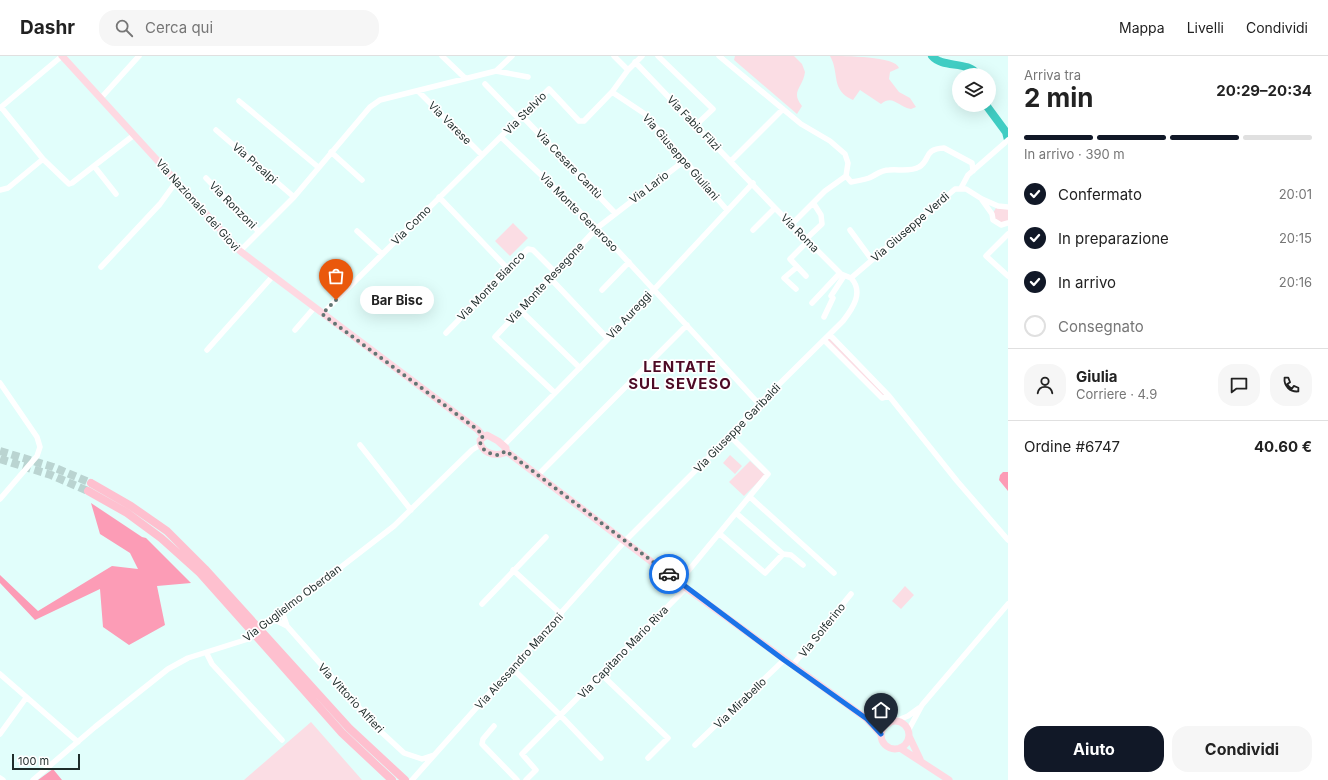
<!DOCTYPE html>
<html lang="it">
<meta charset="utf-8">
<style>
:root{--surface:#fff;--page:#f6f6f6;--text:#222;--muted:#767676;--line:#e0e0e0;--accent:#111827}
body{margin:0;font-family:Inter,sans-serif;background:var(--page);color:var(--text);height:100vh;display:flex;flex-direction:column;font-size:15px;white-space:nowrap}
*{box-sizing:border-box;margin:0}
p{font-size:13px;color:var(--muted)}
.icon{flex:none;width:22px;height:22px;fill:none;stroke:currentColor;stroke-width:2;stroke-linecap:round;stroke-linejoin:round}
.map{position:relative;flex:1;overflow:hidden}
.panel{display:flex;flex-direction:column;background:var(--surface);width:320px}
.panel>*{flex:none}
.fabs{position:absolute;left:952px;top:12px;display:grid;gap:8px}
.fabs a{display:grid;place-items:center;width:44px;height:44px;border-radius:50%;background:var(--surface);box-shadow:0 4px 16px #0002;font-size:20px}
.scale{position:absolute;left:12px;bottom:10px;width:68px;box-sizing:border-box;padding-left:4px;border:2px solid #1f2d2b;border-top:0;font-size:11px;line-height:14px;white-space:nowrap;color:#1f2d2b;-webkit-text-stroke:3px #fff;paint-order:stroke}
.pin{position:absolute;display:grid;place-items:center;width:34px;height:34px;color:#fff;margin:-41px -17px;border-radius:50% 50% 50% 0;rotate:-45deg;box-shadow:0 0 4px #0007}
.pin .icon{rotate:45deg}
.courier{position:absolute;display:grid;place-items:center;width:40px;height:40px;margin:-20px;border:3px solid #1a73e8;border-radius:50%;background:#fff;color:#222;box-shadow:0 1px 5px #0007}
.bubble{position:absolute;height:28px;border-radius:14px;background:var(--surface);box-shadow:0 4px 16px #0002;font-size:13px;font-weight:700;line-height:28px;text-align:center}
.summary em{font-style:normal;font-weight:700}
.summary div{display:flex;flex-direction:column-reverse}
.summary{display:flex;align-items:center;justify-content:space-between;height:68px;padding:0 16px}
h1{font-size:26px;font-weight:700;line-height:30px}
.bar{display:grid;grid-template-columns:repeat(4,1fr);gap:6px 4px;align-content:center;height:48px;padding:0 16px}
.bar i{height:5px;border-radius:3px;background:var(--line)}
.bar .active{background:var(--accent)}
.bar p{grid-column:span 4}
.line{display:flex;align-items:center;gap:10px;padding:0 16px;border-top:1px solid var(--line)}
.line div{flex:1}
.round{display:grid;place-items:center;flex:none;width:42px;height:42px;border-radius:16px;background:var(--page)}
ol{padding:0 16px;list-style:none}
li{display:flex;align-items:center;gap:12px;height:44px}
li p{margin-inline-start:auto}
li .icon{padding:4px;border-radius:50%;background:var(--accent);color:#fff;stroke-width:4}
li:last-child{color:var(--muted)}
li i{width:22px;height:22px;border:2px solid var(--line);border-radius:50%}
.primary-button{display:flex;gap:8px;margin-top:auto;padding:8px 16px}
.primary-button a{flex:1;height:46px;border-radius:16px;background:var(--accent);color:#fff;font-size:16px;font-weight:700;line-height:46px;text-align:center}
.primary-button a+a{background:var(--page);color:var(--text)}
header{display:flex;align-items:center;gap:24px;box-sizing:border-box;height:56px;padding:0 20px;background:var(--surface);border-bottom:1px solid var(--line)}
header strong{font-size:19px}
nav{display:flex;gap:22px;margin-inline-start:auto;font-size:14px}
.search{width:280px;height:36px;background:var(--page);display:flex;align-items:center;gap:10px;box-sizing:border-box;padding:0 14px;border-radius:16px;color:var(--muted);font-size:15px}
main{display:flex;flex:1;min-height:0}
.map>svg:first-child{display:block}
.green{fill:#fbdde4}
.forest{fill:#fc9cb6}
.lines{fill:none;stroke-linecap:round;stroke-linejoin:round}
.river{stroke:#40cdc3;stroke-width:8}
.highway-tunnel{stroke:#bad4d1;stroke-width:8;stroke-dasharray:8 4;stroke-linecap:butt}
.minor{stroke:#fff;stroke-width:5.5}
.major{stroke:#fed9e2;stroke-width:7}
.highway{stroke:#fec0cf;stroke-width:8}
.done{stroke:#637674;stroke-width:4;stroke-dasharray:0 7.2}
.route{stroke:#1a73e8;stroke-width:5}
.labels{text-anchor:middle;stroke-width:3.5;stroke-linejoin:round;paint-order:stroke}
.street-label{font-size:11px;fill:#1f2d2b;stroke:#fff}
.district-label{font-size:15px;font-weight:bold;letter-spacing:1px;fill:#4d0a25;stroke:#fff}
</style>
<header>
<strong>Dashr</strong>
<div class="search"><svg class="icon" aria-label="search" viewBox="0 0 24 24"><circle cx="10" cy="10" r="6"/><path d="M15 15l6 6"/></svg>Cerca qui</div>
<nav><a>Mappa</a><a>Livelli</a><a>Condividi</a></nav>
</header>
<main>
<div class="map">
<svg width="1008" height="724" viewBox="0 0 1008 724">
<rect width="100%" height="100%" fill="#e1fefb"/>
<path class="green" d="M735 0H794L802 8 805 16C803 32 790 35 802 50L797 58 734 4Z
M830 0C844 0 896 0 899 12L890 16 889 23 899 36 910 42 916 51 911 53C898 51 893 38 881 48L860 34 853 44C830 34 840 17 830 0Z
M996 152 1008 153V165L997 167 993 157Z
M513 167 528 182 510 200 495 185Z
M829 282 885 338 883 340 827 284Z
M730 399 742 410 735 418 723 407Z
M750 405 765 419 744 440 729 426Z
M905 530 914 539 901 553 892 545Z
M311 666 362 724H244Z"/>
<path class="forest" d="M1003 416H1008V435L999 424 1000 419Z
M91 447 142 481 146 482 191 527 157 530 165 569 129 589 103 571 100 533 35 564 0 527V519L38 555 112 510 138 513 130 497 100 478Z
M53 713 62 724H38Z"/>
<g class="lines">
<path class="river" d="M932 0C943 13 968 4 978 19
M986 49 1006 76 1008 84"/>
<path class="highway-tunnel" d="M0 395 53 411 91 427
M0 403 51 419 88 435"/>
<path class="minor" d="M442 0 465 22
M614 0 628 14
M658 0 713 53 696 69
M719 0 801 68 830 85 845 98 848 107 846 120
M635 6 775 152 841 218 851 222
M496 15 528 21
M485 28 519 63
M418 35 482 99
M612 36 645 58 727 154
M101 42 139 0
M239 45 318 111
M1 51 43 103 69 128 72 127 134 79
M0 52 62 0
M522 60 615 157
M216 74 294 141
M501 81 597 172 759 348
M331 96 362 124
M731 105 783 53
M94 110 116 138
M846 120 851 126C857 125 863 124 869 122 876 119 881 114 889 114 898 113 911 116 919 111 931 104 923 93 944 92L972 107 973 115
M206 122 259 176
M961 132 968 119 1008 84
M0 134 8 132 43 103
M439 141 507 212
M982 144 992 158 993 164 1001 169 1008 167
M791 169 825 135 846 120
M753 174 775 152
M850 174 872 204
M357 175 382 198
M1008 178 986 200 1008 220
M806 183 822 168 821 159 814 148
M240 195 294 141 370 51 380 44 496 15 512 0
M101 211 160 148 176 126
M806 220 790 203 808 185
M550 222 608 283
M851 222 955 133H966L982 143 998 150 1008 151
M796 233 784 222 797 211
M602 234 629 206
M812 247 840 217
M520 254 580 312
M322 258 549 33 579 65H584L612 36 628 14 642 0
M824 261 833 242 831 240 844 220
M295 274 314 252
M446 277 528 193 533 194 555 216
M830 279 889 340 957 425 1008 484
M824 284 882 342 889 340
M207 294 272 221
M0 327 37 381 40 391 37 400 0 443
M555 337 495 281 597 172 684 105
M360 389 411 454
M504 389 608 283 753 127
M538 419 687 269
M750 441 834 517
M736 457 783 498 791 499 803 509
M720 478 765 517 783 498
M513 514 561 558
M679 526 768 418 730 380
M482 548 546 481
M282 555 287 570
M273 563 287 570 378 673 404 697 422 703 434 699
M207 598 212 608 282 684
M792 610 851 538
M513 613 561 660 601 702
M0 618 78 686
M601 618 668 682 648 702
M896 665 908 660 919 652
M494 670 483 683 482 688 517 724
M908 675 922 649 1008 548
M0 678 26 642
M695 689 784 604
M0 722 3 724
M33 724 95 671 168 613 188 602 248 583 394 470 472 394 480 389
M412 724 625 485 730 380 759 348 843 265C853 252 864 236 851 222
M526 724 536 714 522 698 686 532"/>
<path class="major" d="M62 0 240 195 478 374 483 380
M487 379 498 385 506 392 504 397C494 401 480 396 480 384Z
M506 395 686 532 867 663 881 678
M867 663 889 667
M881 679a14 14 0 1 1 28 0a14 14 0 1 1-28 0Z
M909 680 920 703
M900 692 949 724"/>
<path class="highway" d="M91 427 131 450 167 475 205 513 349 672 405 724
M88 435 127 457 161 482 200 517 342 677 392 724"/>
</g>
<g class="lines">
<path class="done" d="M336 244 322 258 478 374 483 380 480 384C480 394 489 398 498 399L506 395 669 518"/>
<path class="route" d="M669 518 784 604 867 663 881 678"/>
</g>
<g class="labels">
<g class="street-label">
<text transform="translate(525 57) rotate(-45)" y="4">Via Stelvio</text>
<text transform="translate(450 67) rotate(45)" y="4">Via Varese</text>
<text transform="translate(694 67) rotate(46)" y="4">Via Fabio Filzi</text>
<text transform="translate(681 101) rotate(49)" y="4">Via Giuseppe Giuliani</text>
<text transform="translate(255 107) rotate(41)" y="4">Via Prealpi</text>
<text transform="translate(569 108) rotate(46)" y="4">Via Cesare Cantù</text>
<text transform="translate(649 131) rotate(-37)" y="4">Via Lario</text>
<text transform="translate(198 149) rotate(48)" y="4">Via Nazionale dei Giovi</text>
<text transform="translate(233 149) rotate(45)" y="4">Via Ronzoni</text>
<text transform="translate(579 156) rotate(45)" y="4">Via Monte Generoso</text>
<text transform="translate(411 169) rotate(-45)" y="4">Via Como</text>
<text transform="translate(910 171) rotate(-41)" y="4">Via Giuseppe Verdi</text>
<text transform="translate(800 177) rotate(45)" y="4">Via Roma</text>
<text transform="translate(545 227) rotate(-47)" y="4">Via Monte Resegone</text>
<text transform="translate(491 230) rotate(-46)" y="4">Via Monte Bianco</text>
<text transform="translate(629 259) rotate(-47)" y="4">Via Aureggi</text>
<text transform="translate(737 372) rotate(-46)" y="4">Via Giuseppe Garibaldi</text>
<text transform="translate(292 547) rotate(-37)" y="4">Via Guglielmo Oberdan</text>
<text transform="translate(822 574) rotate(-51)" y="4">Via Solferino</text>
<text transform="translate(623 596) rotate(-46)" y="4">Via Capitano Mario Riva</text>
<text transform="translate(519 605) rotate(-48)" y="4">Via Alessandro Manzoni</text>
<text transform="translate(351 642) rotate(47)" y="4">Via Vittorio Alfieri</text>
<text transform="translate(740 647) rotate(-44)" y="4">Via Mirabello</text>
</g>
<g class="district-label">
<text x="680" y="316">LENTATE<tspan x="680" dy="17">SUL SEVESO</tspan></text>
</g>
</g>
</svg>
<div class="fabs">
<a><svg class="icon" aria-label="layers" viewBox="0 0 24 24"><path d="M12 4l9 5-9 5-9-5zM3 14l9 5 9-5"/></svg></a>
</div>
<div class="scale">100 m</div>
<div class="pin" style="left:336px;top:244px;background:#ea580c"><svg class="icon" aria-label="bag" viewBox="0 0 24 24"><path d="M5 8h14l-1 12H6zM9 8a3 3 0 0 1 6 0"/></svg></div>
<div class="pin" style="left:881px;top:678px;background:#1f2937"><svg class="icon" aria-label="home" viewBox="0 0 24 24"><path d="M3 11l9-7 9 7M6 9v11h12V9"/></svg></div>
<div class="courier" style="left:669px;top:518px"><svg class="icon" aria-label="car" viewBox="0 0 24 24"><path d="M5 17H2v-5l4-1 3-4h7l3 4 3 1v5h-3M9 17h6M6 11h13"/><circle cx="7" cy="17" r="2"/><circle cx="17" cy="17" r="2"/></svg></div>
<div class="bubble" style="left:360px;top:230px;width:74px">Bar Bisc</div>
</div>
<section class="panel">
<div class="summary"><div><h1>2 min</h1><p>Arriva tra</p></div><em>20:29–20:34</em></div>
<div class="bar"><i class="active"></i><i class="active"></i><i class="active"></i><i></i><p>In arrivo · 390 m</p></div>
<ol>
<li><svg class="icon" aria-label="check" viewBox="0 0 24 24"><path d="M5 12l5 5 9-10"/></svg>Confermato<p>20:01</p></li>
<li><svg class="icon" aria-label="check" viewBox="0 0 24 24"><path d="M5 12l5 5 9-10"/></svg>In preparazione<p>20:15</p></li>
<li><svg class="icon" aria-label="check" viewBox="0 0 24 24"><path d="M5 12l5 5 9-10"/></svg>In arrivo<p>20:16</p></li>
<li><i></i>Consegnato</li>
</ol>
<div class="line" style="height:72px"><a class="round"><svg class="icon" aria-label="person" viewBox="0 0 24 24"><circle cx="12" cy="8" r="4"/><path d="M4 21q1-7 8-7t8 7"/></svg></a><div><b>Giulia</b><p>Corriere · 4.9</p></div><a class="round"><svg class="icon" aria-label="chat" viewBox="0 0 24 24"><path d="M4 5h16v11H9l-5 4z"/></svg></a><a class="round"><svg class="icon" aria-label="phone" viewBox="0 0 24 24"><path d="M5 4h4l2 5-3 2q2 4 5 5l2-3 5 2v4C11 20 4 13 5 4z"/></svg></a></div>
<div class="line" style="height:52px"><div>Ordine #6747</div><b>40.60 €</b></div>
<div class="primary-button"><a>Aiuto</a><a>Condividi</a></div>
</section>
</main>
